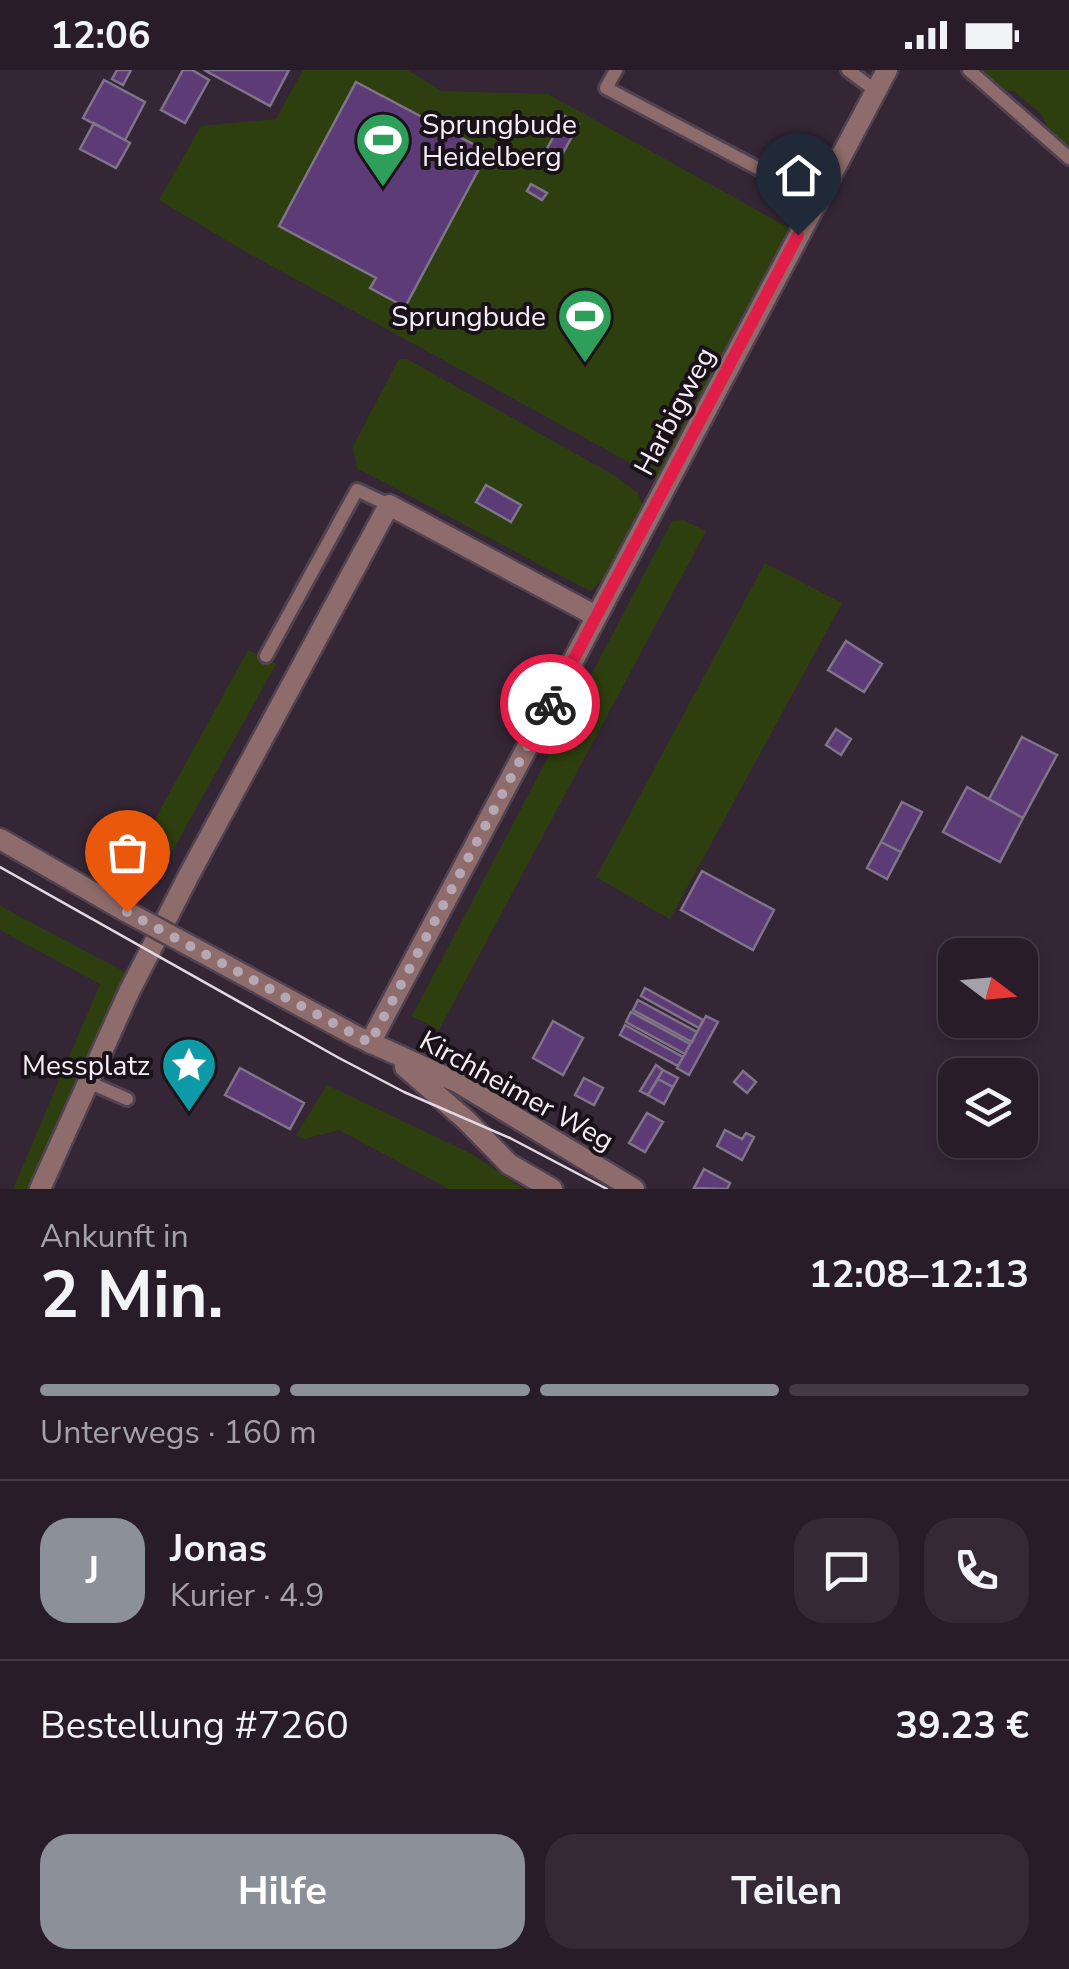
<!DOCTYPE html>
<html lang="de">
<meta charset="utf-8">
<style>
:root{--surface:#281c28;--page:#342934;--text:#f1f3f6;--muted:#a5a1a8;--line:#443a45;--accent:#8c9099}
body{margin:0;font-family:"Nunito Sans",sans-serif;background:var(--page);color:var(--text);height:100vh;display:flex;flex-direction:column;font-size:38px;white-space:nowrap}
*{box-sizing:border-box;margin:0}
p{font-size:32px;color:var(--muted)}
.icon{flex:none;width:55px;height:55px;fill:none;stroke:currentColor;stroke-width:2;stroke-linecap:round;stroke-linejoin:round}
.map{position:relative;height:1119px;overflow:hidden}
.details{display:flex;flex-direction:column;background:var(--surface);flex:1}
.details>*{flex:none}
.needle{width:65px;rotate:106deg}
.fabs{position:absolute;left:938px;top:868px;display:grid;gap:20px}
.fabs a{display:grid;place-items:center;width:100px;height:100px;border-radius:20px;background:var(--surface);box-shadow:0 5px 15px #0003,0 0 0 2px var(--line);font-size:50px}
.pin{position:absolute;display:grid;place-items:center;width:85px;height:85px;color:#fff;margin:-102px -42px;border-radius:50% 50% 50% 0;rotate:-45deg;box-shadow:0 0 10px #0007}
.pin .icon{rotate:45deg}
.courier{position:absolute;display:grid;place-items:center;width:100px;height:100px;margin:-50px;border:8px solid #e11d48;border-radius:50%;background:#fff;color:#222;box-shadow:0 2px 12px #0007}
.head em{font-style:normal;font-weight:700}
.head div{display:flex;flex-direction:column-reverse}
.head{display:flex;align-items:center;justify-content:space-between;height:170px;padding:0 40px}
h1{font-size:65px;font-weight:700;line-height:75px}
.bar{display:grid;grid-template-columns:repeat(4,1fr);gap:15px 10px;align-content:center;height:120px;padding:0 40px}
.bar i{height:12px;border-radius:8px;background:var(--line)}
.bar .selected{background:var(--accent)}
.bar p{grid-column:span 4}
.line{display:flex;align-items:center;gap:25px;padding:0 40px;border-top:2px solid var(--line)}
.line div{flex:1}
.round{display:grid;place-items:center;flex:none;width:105px;height:105px;border-radius:30px;background:var(--page)}
.primary-button{display:flex;gap:20px;margin-top:auto;padding:20px 40px}
.primary-button a{flex:1;height:115px;border-radius:30px;background:var(--accent);color:#fff;font-size:40px;font-weight:700;line-height:115px;text-align:center}
.primary-button a+a{background:var(--page);color:var(--text)}
.status{display:flex;justify-content:space-between;align-items:center;height:70px;padding:0 50px;background:var(--surface);direction:ltr}
.status svg{height:28px;fill:currentColor}
.map>svg:first-child{display:block}
.green{fill:#2e3f0f}
.building{fill:#5c3b76;stroke:#7f7489;stroke-width:2.5}
.lines{fill:none;stroke-linecap:round;stroke-linejoin:round}
.service-casing{stroke:#504251;stroke-width:18}
.minor-casing{stroke:#504251;stroke-width:25}
.tertiary-casing{stroke:#504251;stroke-width:25}
.service{stroke:#8f6c6c;stroke-width:12}
.minor{stroke:#8f6c6c;stroke-width:20}
.tertiary{stroke:#8f6c6c;stroke-width:20}
.tram{stroke:#e3d9e4;stroke-width:2.5}
.tertiary-bridge-casing{stroke:#504251;stroke-width:25;stroke-linecap:butt}
.tertiary-bridge{stroke:#8f6c6c;stroke-width:20}
.done{stroke:#b4a8b4;stroke-width:10;stroke-dasharray:0 18}
.route{stroke:#e11d48;stroke-width:12}
.labels{text-anchor:middle;stroke-width:8;stroke-linejoin:round;paint-order:stroke}
.poi-label{font-size:28px;fill:#f8eef8;stroke:#191219;text-anchor:end}
.street-label{font-size:28px;fill:#f8eef8;stroke:#191219}
</style>
<div class="status"><b>12:06</b><svg viewBox="0 0 49 12"><path d="M0 12V9h3v3zM5 12V6h3v6zM10 12V3h3v9zM15 12V0h3v12zM26 1h20v11H26zM47 4h2v5h-2z"/></svg></div>
<div class="map">
<svg width="1069" height="1119" viewBox="0 0 1069 1119">
<rect width="100%" height="100%" fill="#352636"/>
<path class="green" d="M303 0H407L442 21 548 24 789 158 658 408 248 183 159 130 201 56 276 49Z
M978 0H1069V80L1049 61 1042 45 1014 21 1001 20Z
M399 289H407L612 404 638 423 643 437 604 509 590 521 357 398 353 376Z
M683 450 706 461 439 960 412 946 672 451Z
M765 493 842 533 670 849 596 807Z
M248 580 276 594 168 789 142 773Z
M0 836 125 902 28 1119H13L100 914 0 860Z
M327 1015 472 1084 524 1119H449L339 1060 304 1069 296 1065Z"/>
<path class="building" d="M117 0H131L123 15 112 9Z
M183 0H192L209 10 185 53 161 40Z
M204 0H289L270 36Z
M104 10 145 32 125 70 83 48Z
M356 12 488 82 405 237 370 218 376 208 279 156Z
M565 46 579 54 554 99 540 91Z
M94 53 130 73 116 98 80 79Z
M531 114 547 123 542 130 527 121Z
M486 415 521 435 511 452 476 432Z
M846 571 882 594 864 622 828 600Z
M836 659 851 669 841 685 826 675Z
M1022 667 1057 685 1023 748 989 729Z
M967 717 1023 748 1000 792 943 762Z
M902 732 922 742 901 782 881 772Z
M881 772 901 782 887 809 867 798Z
M702 801 774 840 753 880 681 840Z
M645 918 703 950 699 958 641 926Z
M638 930 697 962 692 972 633 940Z
M631 942 690 974 685 984 626 952Z
M706 946 718 952 689 1005 677 998Z
M553 951 583 968 563 1005 533 988Z
M625 955 683 987 678 996 620 965Z
M656 995 663 1000 648 1025 640 1021Z
M240 998 304 1033 290 1059 225 1025Z
M663 1000 678 1008 673 1017 658 1009Z
M743 1001 756 1012 747 1023 734 1012Z
M584 1008 603 1018 594 1035 575 1025Z
M658 1009 673 1017 664 1034 648 1025Z
M647 1043 663 1052 645 1082 629 1073Z
M725 1060 742 1069 746 1063 754 1067 742 1090 717 1076Z
M704 1099 730 1113 727 1119 694 1118Z"/>
<g class="lines">
<g class="service-casing">
<path id="service" d="M616 0 606 18 763 101 815 133
M848 0 876 21
M969 0 1069 88
M266 586 357 420 389 435
M88 1012 127 1029"/>
</g>
<g class="minor-casing">
<path id="minor" d="M370 973 887 0
M40 1119 129 922 189 805 389 435 596 546"/>
</g>
<g class="tertiary-casing">
<path id="tertiary" d="M0 769 127 842
M181 871 356 966 459 1013 634 1119
M405 997 466 1050 509 1094 552 1119"/>
</g>
<use href="#service" class="service"/>
<use href="#minor" class="minor"/>
<use href="#tertiary" class="tertiary"/>
<path class="tram" d="M0 797 339 988 404 1022 510 1068 607 1119"/>
<g class="tertiary-bridge-casing">
<path id="tertiary-bridge" d="M127 842 181 871"/>
</g>
<use href="#tertiary-bridge" class="tertiary-bridge"/>
</g>
<g class="lines">
<path class="done" d="M127 842 370 973 550 634"/>
<path class="route" d="M550 634 798 165"/>
</g>
<defs>
<g id="stadium-pin" transform="scale(2.875)"><path d="M0 17L-7.5 6A9.5 9.5 0 1 1 7.5 6Z" fill="#2e9e5b" stroke="#191219"/><path d="M0-5a6.5 5 0 1 0 0 10a6.5 5 0 1 0 0-10ZM-3.5-1.8h7v3.6h-7Z" fill="#fff"/></g>
<g id="sight-pin" transform="scale(2.875)"><path d="M0 17L-7.5 6A9.5 9.5 0 1 1 7.5 6Z" fill="#0f9aa8" stroke="#191219"/><path d="M0-6L1.8-2.2L6-1.7L2.9 1.2L3.7 5.4L0 3.3L-3.7 5.4L-2.9 1.2L-6-1.7L-1.8-2.2Z" fill="#fff"/></g>
</defs>
<g fill-rule="evenodd">
<use href="#stadium-pin" x="383" y="70"/>
<use href="#stadium-pin" x="585" y="246"/>
<use href="#sight-pin" x="189" y="995"/>
</g>
<g class="labels">
<g class="poi-label">
<text x="422" y="64" text-anchor="start">Sprungbude<tspan x="422" dy="32">Heidelberg</tspan></text>
<text x="546" y="256">Sprungbude</text>
<text x="150" y="1005">Messplatz</text>
</g>
<g class="street-label">
<text transform="translate(674 341) rotate(-62)" y="10">Harbigweg</text>
<text transform="translate(517 1020) rotate(29)" y="10">Kirchheimer Weg</text>
</g>
</g>
</svg>
<div class="fabs">
<a><svg class="needle" viewBox="-14 -14 28 28"><path d="M0-13l5 13h-10z" fill="#e53935"/><path d="M0 13l5-13h-10z" fill="#a5a1a8"/></svg></a>
<a><svg class="icon" aria-label="layers" viewBox="0 0 24 24"><path d="M12 4l9 5-9 5-9-5zM3 14l9 5 9-5"/></svg></a>
</div>
<div class="pin" style="left:127px;top:842px;background:#ea580c"><svg class="icon" aria-label="bag" viewBox="0 0 24 24"><path d="M5 8h14l-1 12H6zM9 8a3 3 0 0 1 6 0"/></svg></div>
<div class="pin" style="left:798px;top:165px;background:#1f2937"><svg class="icon" aria-label="home" viewBox="0 0 24 24"><path d="M3 11l9-7 9 7M6 9v11h12V9"/></svg></div>
<div class="courier" style="left:550px;top:634px"><svg class="icon" aria-label="bike" viewBox="0 0 24 24"><circle cx="6" cy="16" r="4"/><circle cx="18" cy="16" r="4"/><path d="M6 16l4-8h5l3 8M10 8l3 8H6M13 5h3"/></svg></div>
</div>
<section class="details">
<div class="head"><div><h1>2 Min.</h1><p>Ankunft in</p></div><em>12:08–12:13</em></div>
<div class="bar"><i class="selected"></i><i class="selected"></i><i class="selected"></i><i></i><p>Unterwegs · 160 m</p></div>
<div class="line" style="height:180px"><b class="round" style="background:var(--accent);color:#fff">J</b><div><b>Jonas</b><p>Kurier · 4.9</p></div><a class="round"><svg class="icon" aria-label="chat" viewBox="0 0 24 24"><path d="M4 5h16v11H9l-5 4z"/></svg></a><a class="round"><svg class="icon" aria-label="phone" viewBox="0 0 24 24"><path d="M5 4h4l2 5-3 2q2 4 5 5l2-3 5 2v4C11 20 4 13 5 4z"/></svg></a></div>
<div class="line" style="height:130px"><div>Bestellung #7260</div><b>39.23 €</b></div>
<div class="primary-button"><a>Hilfe</a><a>Teilen</a></div>
</section>
